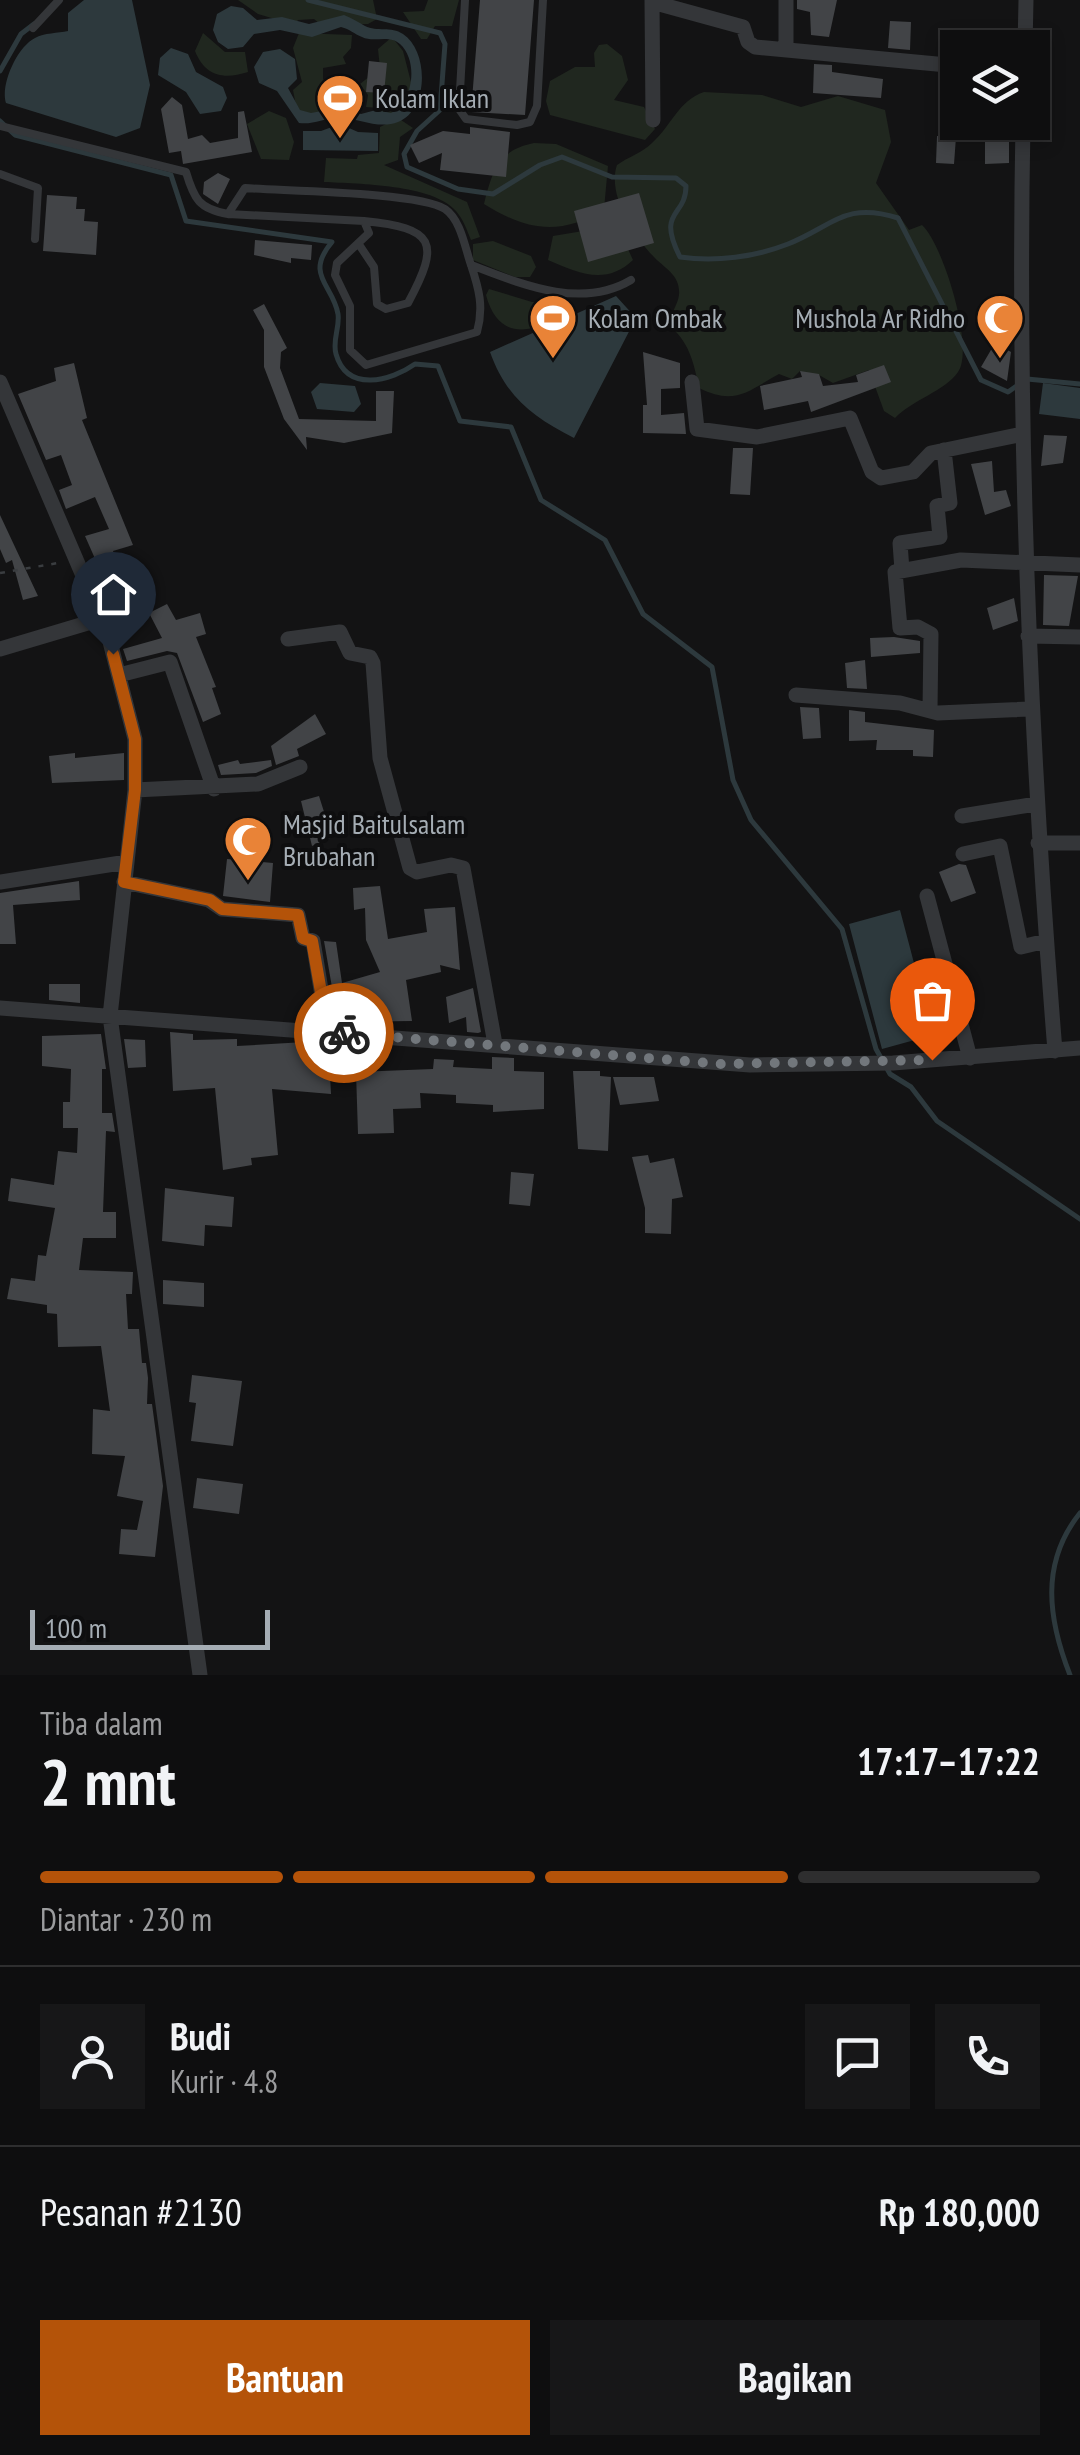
<!DOCTYPE html>
<html lang="id">
<meta charset="utf-8">
<style>
:root{--surface:#0e0e0f;--page:#171718;--text:#f1f3f6;--muted:#9b9c9e;--line:#2e2e2f;--accent:#b45309}
body{margin:0;font-family:"PT Sans Narrow",sans-serif;background:var(--page);color:var(--text);height:100vh;display:flex;flex-direction:column;font-size:38px;white-space:nowrap}
*{box-sizing:border-box;margin:0}
p{font-size:32px;color:var(--muted)}
.icon{flex:none;width:55px;height:55px;fill:none;stroke:currentColor;stroke-width:2;stroke-linecap:round;stroke-linejoin:round}
.map{position:relative;height:1675px;overflow:hidden}
.sheet{display:flex;flex-direction:column;background:var(--surface);flex:1}
.sheet>*{flex:none}
.fabs{position:absolute;left:940px;top:30px;display:grid;gap:20px}
.fabs a{display:grid;place-items:center;width:110px;height:110px;border-radius:0px;background:var(--surface);box-shadow:0 5px 15px #0003,0 0 0 2px var(--line);font-size:50px}
.scale{position:absolute;left:30px;bottom:25px;width:240px;box-sizing:border-box;padding-left:10px;border:5px solid #a5adb4;border-top:0;font-size:28px;line-height:35px;white-space:nowrap;color:#a5adb4;-webkit-text-stroke:8px #0e0e0f;paint-order:stroke}
.pin{position:absolute;display:grid;place-items:center;width:85px;height:85px;color:#fff;margin:-102px -42px;border-radius:50% 50% 50% 0;rotate:-45deg;box-shadow:0 0 10px #0007}
.pin .icon{rotate:45deg}
.courier{position:absolute;display:grid;place-items:center;width:100px;height:100px;margin:-50px;border:8px solid #b45309;border-radius:50%;background:#fff;color:#222;box-shadow:0 2px 12px #0007}
.overview em{font-style:normal;font-weight:600}
.overview div{display:flex;flex-direction:column-reverse}
.overview{display:flex;align-items:center;justify-content:space-between;height:170px;padding:0 40px}
h1{font-size:65px;font-weight:600;line-height:75px}
.bar{display:grid;grid-template-columns:repeat(4,1fr);gap:15px 10px;align-content:center;height:120px;padding:0 40px}
.bar i{height:12px;border-radius:8px;background:var(--line)}
.bar .active{background:var(--accent)}
.bar p{grid-column:span 4}
.line{display:flex;align-items:center;gap:25px;padding:0 40px;border-top:2px solid var(--line)}
.line div{flex:1}
.round{display:grid;place-items:center;flex:none;width:105px;height:105px;border-radius:0px;background:var(--page)}
.primary-button{display:flex;gap:20px;margin-top:auto;padding:20px 40px}
.primary-button a{flex:1;height:115px;border-radius:0px;background:var(--accent);color:#fff;font-size:40px;font-weight:600;line-height:115px;text-align:center}
.primary-button a+a{background:var(--page);color:var(--text)}
.map>svg:first-child{display:block}
.green{fill:#20271f}
.water{fill:#2d393d}
.lines{fill:none;stroke-linecap:round;stroke-linejoin:round}
.stream{stroke:#2d393d;stroke-width:5}
.building{fill:#424447}
.path{stroke:#3a3d40;stroke-width:2.5;stroke-dasharray:5 8;stroke-linecap:butt}
.service{stroke:#343639;stroke-width:8}
.minor{stroke:#343639;stroke-width:15}
.done{stroke:#72777c;stroke-width:10;stroke-dasharray:0 18}
.route{stroke:#b45309;stroke-width:12}
.labels{text-anchor:middle;stroke-width:8;stroke-linejoin:round;paint-order:stroke}
.poi-label{font-size:28px;fill:#a5adb4;stroke:#0e0e0f;text-anchor:start}
</style>
<div class="map">
<svg width="1080" height="1675" viewBox="0 0 1080 1675">
<rect width="100%" height="100%" fill="#131314"/>
<path class="green" d="M238 0H373L377 19 368 24 321 25 314 19 298 20 295 25 258 14Z
M428 0H459L452 26H435L427 39H421L403 12 424 11Z
M203 33 225 52H245L248 72C223 80 205 76 195 51Z
M299 33 352 35 351 48 343 57 346 64 323 68V79L333 88 328 111 315 116 297 111 293 90 302 82 293 48Z
M392 37 403 51 412 86 397 114H383L378 108 366 107 368 95 360 84 380 68 378 49Z
M607 44 622 56 628 80 614 100 644 107 655 129 645 140 550 115 546 101 550 81 575 67H595L594 53 599 45Z
M704 92 762 95 801 107 838 96 885 110 891 142 876 183 909 230 922 225C943 244 975 348 958 372 945 391 912 400 895 418L884 411 869 370 833 383 819 375 810 384 800 371 792 379 779 374C748 391 735 406 699 388 694 363 689 340 667 324 670 316 678 304 679 295 681 275 664 268 654 257 633 235 607 194 617 165 628 157 642 153 652 143 672 125 678 101 704 92Z
M269 111 286 118 294 142 289 160 261 159 247 124Z
M398 118 413 128 400 137 398 160 384 165 467 202 480 237 471 240C467 230 463 219 456 211 432 184 359 184 324 182L326 158 357 159 358 155 379 153 380 127Z
M534 143 556 144 608 166 604 209C560 237 526 230 484 204 492 172 498 150 534 143Z
M583 231 627 247 633 260C606 286 578 273 548 260L553 236Z
M493 241 531 256 536 267 530 277H515L473 260V244Z
M489 289 532 302 555 303V318C522 338 496 333 486 295Z"/>
<path class="water" d="M84 0H132L150 85 140 128 116 137 6 103C0 85 17 47 35 38 44 33 58 33 68 31V13Z
M231 6 243 8 257 20 282 17 309 24 344 15C352 18 358 22 365 26 377 32 391 26 403 34 429 51 429 110 398 122 378 130 357 117 337 118 324 118 313 125 299 123L277 91 259 83 254 67 263 52 280 49 295 59 297 79 288 88 300 110 311 113 343 107 361 114 376 110 391 113C413 103 419 61 400 44 389 34 374 43 362 37 354 34 350 29 341 27L312 37 280 30 254 34 243 47 228 49 218 42 213 30 217 14Z
M171 48 188 54 196 72 223 87 227 98 221 111 200 114 186 92 158 75 160 58Z
M340 124 358 132 378 133V151L303 150V131H321Z
M616 296 636 318 574 438C533 417 506 397 490 352Z
M320 383 355 386 361 404 354 412 317 409 311 392Z
M1043 383 1080 388V419L1039 414Z
M900 910 933 1035 882 1049 849 924Z"/>
<g class="lines">
<path class="stream" d="M308 0 440 33 445 44 440 110 417 131 404 154 407 167 458 189 493 194 540 165 562 157 612 177 676 178 686 186C686 218 656 209 680 257 716 262 755 257 788 244 833 226 845 201 898 218L981 380 1008 392 1018 385
M0 71 21 34 34 24
M0 121 15 135 171 175 186 221 332 242C304 275 333 285 338 314 340 328 332 340 336 354 347 393 391 381 415 364L438 366 460 421 511 427 541 500 605 540 643 614 712 667 733 780 751 820 842 929 876 1049 890 1074 911 1087 937 1121 1080 1219
M1027 379 1080 384
M1070 1675C1048 1619 1040 1563 1080 1513"/>
</g>
<path class="building" d="M480 0H534L525 115 471 112Z
M797 0H837L829 37 811 35 810 12 797 9Z
M890 21 911 22 910 50 888 48Z
M369 61 387 63 384 93 366 92Z
M814 64 832 65V72L883 79 881 98 813 93Z
M172 97 182 105 188 139 202 135 210 143 238 138V112L244 111 252 152 183 164 181 151 169 153 161 109Z
M470 127 510 132 506 177 440 170 442 153 419 163 410 145 443 131 470 134Z
M937 136 956 137 954 164 936 163Z
M985 139H1009V163L985 164Z
M218 173 230 179 218 204 203 194 204 182Z
M639 193 654 243 588 262 574 211Z
M47 195 77 197 76 209H85L84 221 98 222 96 255 43 251Z
M255 240 312 245 311 260 291 258V263L254 255Z
M264 304 287 348 281 352 280 368 299 419 376 421V391H394L392 433 344 443 306 437 307 450 284 419 264 367V330L253 310Z
M995 343 1011 352 1007 381 981 367Z
M643 352 680 363V388L661 389V415L684 413 686 434 643 433V405H647Z
M74 363 87 418 82 420 133 545 113 551 121 579 127 577 138 606 119 613 85 536 109 529 95 497 66 509 59 490 72 485 61 455 46 460 18 394 56 381 54 368Z
M884 365 891 382 811 412 808 401 764 410 760 386 802 377 800 371 819 374 823 386 858 382 856 375Z
M1044 435 1067 436 1063 463 1041 466Z
M733 448H753L750 495 730 494Z
M992 461 994 492 1006 490 1011 506 985 515 971 464Z
M0 515 15 547 38 596 23 600 12 560 6 563 0 549Z
M1044 575 1078 576 1069 626 1043 625Z
M1014 598 1018 621 993 630 987 608Z
M167 604 176 620 200 613 206 634 196 637 216 687 212 688 221 714 203 722 177 653 167 651 127 661 123 649 162 638 149 613Z
M894 637 920 641V653L871 657 870 638Z
M865 660 867 689 847 688 845 663Z
M800 707 819 708 821 738 803 739Z
M849 710 865 712V722L934 730 933 757 913 756V750H876L877 740 849 741Z
M315 714 326 734 297 749 299 756 276 765 271 746Z
M75 753V758L124 753V780L52 783 49 756Z
M238 760 240 764 271 760 272 766 256 773 221 775 218 765Z
M319 796 332 837 312 846 301 801Z
M227 859 273 863 270 902 223 896Z
M959 864 966 865 976 893 951 902 939 872Z
M79 881 80 900 13 905 16 944H0V893Z
M380 886 388 939 427 932 424 909 455 907 460 970 440 965 441 972 406 980 412 1021 338 1022 324 941 336 942 342 983 380 972 366 940 365 908 354 910 353 888Z
M49 984H80V1003L49 1000Z
M473 988 481 1032 478 1033 467 1032 466 1017 449 1023 446 997Z
M170 1032 193 1034V1040L237 1039V1046L305 1042V1057L329 1056 331 1094 272 1089 278 1155 251 1158 252 1165 223 1170 215 1088 173 1091Z
M101 1034 106 1069H102V1113H112L115 1132 106 1131 103 1212H116V1238H83L79 1270 133 1272 132 1294H126L128 1329H139L142 1363H146L148 1378 147 1404H152L163 1486 155 1557 119 1554 121 1529 137 1530 143 1501 117 1496 125 1456 92 1454 93 1409 110 1411 101 1346 58 1347 57 1314 47 1313V1305L7 1299 11 1278 35 1281 38 1255 46 1256 55 1208 8 1201 11 1178 54 1185 58 1151 77 1153 78 1128H63V1102H70L71 1069 42 1066V1036Z
M124 1039 145 1040 146 1067 128 1068Z
M492 1057 514 1058V1071L544 1072V1109L493 1112V1105L456 1103V1095L420 1093 421 1108 393 1109 394 1133 358 1134 356 1072 433 1069 434 1059 454 1060 453 1067 492 1069Z
M573 1071H600V1076L611 1077 608 1151 578 1149Z
M613 1077H654L659 1101 620 1105Z
M648 1155 650 1163 674 1158 683 1197 672 1199 671 1234 645 1233V1208L632 1157Z
M511 1172 534 1174 530 1206 509 1204Z
M165 1188 234 1197 232 1227 205 1225 204 1246 162 1241Z
M163 1280 204 1283V1307L163 1304Z
M192 1375 242 1381 233 1446 191 1441 196 1403 189 1402Z
M197 1478 243 1484 239 1514 193 1508Z"/>
<g class="lines">
<path class="path" d="M0 573 58 563"/>
<path class="service" d="M465 0 459 109 466 119 517 125 530 122 537 106 543 0
M33 28 59 0
M0 126 186 172C194 199 199 209 228 214L364 221 369 233 337 263 335 275 350 306V350L366 365 477 332C484 307 479 289 471 265 465 248 461 220 445 209 419 192 283 191 245 188L228 214
M0 174 38 188 35 239
M360 246 374 267 377 304 386 309 408 303C441 242 435 228 364 221
M471 265C521 284 581 310 631 280"/>
<path class="minor" d="M652 0 653 120
M652 2 743 27 748 42 755 47 958 66
M786 47V0
M1025 48 1026 0
M1023 122C1017 433 1030 742 1055 1051
M0 382 108 634 135 739V790L110 1016 200 1675
M692 382 697 429 757 437 850 418 872 472 881 478 913 472 931 453 1023 434
M902 570 900 543 940 537 937 506 950 503 944 450
M1028 636 1080 637
M288 639 340 632 350 653 370 657 373 663 380 758 410 868 417 872 451 865 463 868 495 1044
M0 649 101 619
M119 675 170 662 214 789
M796 695 900 703 938 713 1030 709
M930 710 931 634 918 627 900 628 895 572 961 560 1080 565
M135 790 258 784 300 767
M962 816 1036 804
M1038 843H1080
M963 854 1000 846 1021 947 1046 941
M0 882 127 862
M124 882 209 900 222 909 298 915 303 938 313 941 328 1032
M927 896 970 1058
M0 1008 750 1065 893 1063 1080 1048"/>
</g>
<g class="lines">
<path class="done" d="M344 1033 720 1064 932 1060"/>
<path class="route" d="M113 654 135 739V790L124 882 210 900 222 909 298 915 303 938 312 941 328 1032 344 1033"/>
</g>
<defs>
<g id="stadium-pin" transform="scale(2.5)"><path d="M0 17L-7.5 6A9.5 9.5 0 1 1 7.5 6Z" fill="#e98337" stroke="#0e0e0f"/><path d="M0-5a6.5 5 0 1 0 0 10a6.5 5 0 1 0 0-10ZM-3.5-1.8h7v3.6h-7Z" fill="#fff"/></g>
<g id="mosque-pin" transform="scale(2.5)"><path d="M0 17L-7.5 6A9.5 9.5 0 1 1 7.5 6Z" fill="#e98337" stroke="#0e0e0f"/><path d="M3.5-4.9A6 6 0 1 0 3.5 4.9A5 5 0 1 1 3.5-4.9Z" fill="#fff"/></g>
</defs>
<g fill-rule="evenodd">
<use href="#stadium-pin" x="340" y="98"/>
<use href="#stadium-pin" x="553" y="318"/>
<use href="#mosque-pin" x="1000" y="318"/>
<use href="#mosque-pin" x="248" y="840"/>
</g>
<g class="labels">
<g class="poi-label">
<text x="375" y="108">Kolam Iklan</text>
<text x="588" y="328">Kolam Ombak</text>
<text x="965" y="328" text-anchor="end">Mushola Ar Ridho</text>
<text x="283" y="834">Masjid Baitulsalam<tspan x="283" dy="32">Brubahan</tspan></text>
</g>
</g>
</svg>
<div class="fabs">
<a><svg class="icon" aria-label="layers" viewBox="0 0 24 24"><path d="M12 4l9 5-9 5-9-5zM3 14l9 5 9-5"/></svg></a>
</div>
<div class="scale">100 m</div>
<div class="pin" style="left:932px;top:1060px;background:#ea580c"><svg class="icon" aria-label="bag" viewBox="0 0 24 24"><path d="M5 8h14l-1 12H6zM9 8a3 3 0 0 1 6 0"/></svg></div>
<div class="pin" style="left:113px;top:654px;background:#1f2937"><svg class="icon" aria-label="home" viewBox="0 0 24 24"><path d="M3 11l9-7 9 7M6 9v11h12V9"/></svg></div>
<div class="courier" style="left:344px;top:1033px"><svg class="icon" aria-label="bike" viewBox="0 0 24 24"><circle cx="6" cy="16" r="4"/><circle cx="18" cy="16" r="4"/><path d="M6 16l4-8h5l3 8M10 8l3 8H6M13 5h3"/></svg></div>
</div>
<section class="sheet">
<div class="overview"><div><h1>2 mnt</h1><p>Tiba dalam</p></div><em>17:17–17:22</em></div>
<div class="bar"><i class="active"></i><i class="active"></i><i class="active"></i><i></i><p>Diantar · 230 m</p></div>
<div class="line" style="height:180px"><a class="round"><svg class="icon" aria-label="person" viewBox="0 0 24 24"><circle cx="12" cy="8" r="4"/><path d="M4 21q1-7 8-7t8 7"/></svg></a><div><b>Budi</b><p>Kurir · 4.8</p></div><a class="round"><svg class="icon" aria-label="chat" viewBox="0 0 24 24"><path d="M4 5h16v11H9l-5 4z"/></svg></a><a class="round"><svg class="icon" aria-label="phone" viewBox="0 0 24 24"><path d="M5 4h4l2 5-3 2q2 4 5 5l2-3 5 2v4C11 20 4 13 5 4z"/></svg></a></div>
<div class="line" style="height:130px"><div>Pesanan #2130</div><b>Rp 180,000</b></div>
<div class="primary-button"><a>Bantuan</a><a>Bagikan</a></div>
</section>
